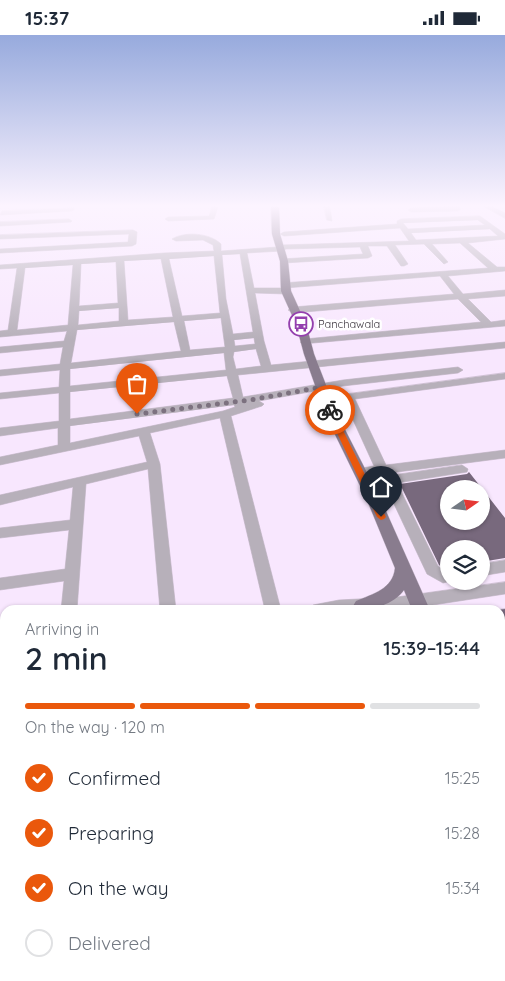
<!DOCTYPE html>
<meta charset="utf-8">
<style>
:root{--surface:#fff;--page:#f6f6f7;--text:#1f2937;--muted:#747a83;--line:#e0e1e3;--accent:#ea580c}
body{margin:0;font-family:Quicksand,sans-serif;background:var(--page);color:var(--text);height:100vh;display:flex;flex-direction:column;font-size:19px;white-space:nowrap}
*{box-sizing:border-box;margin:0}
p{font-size:16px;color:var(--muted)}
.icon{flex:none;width:28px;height:28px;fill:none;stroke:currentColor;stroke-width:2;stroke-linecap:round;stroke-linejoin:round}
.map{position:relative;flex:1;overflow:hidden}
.sheet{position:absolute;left:0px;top:570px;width:505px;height:376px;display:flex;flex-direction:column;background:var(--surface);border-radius:15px 15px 0 0;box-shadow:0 1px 4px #0004}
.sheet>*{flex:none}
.needle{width:32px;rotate:76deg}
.controls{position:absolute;left:440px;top:445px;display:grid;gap:10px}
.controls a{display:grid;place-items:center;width:50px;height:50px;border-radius:50%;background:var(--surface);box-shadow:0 1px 4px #0004;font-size:25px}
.pin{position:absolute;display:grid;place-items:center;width:42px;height:42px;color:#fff;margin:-51px -21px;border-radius:50% 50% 50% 0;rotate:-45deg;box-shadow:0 0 5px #0007}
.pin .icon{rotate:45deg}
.courier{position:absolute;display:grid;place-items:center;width:50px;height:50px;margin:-25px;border:4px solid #ea580c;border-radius:50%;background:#fff;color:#222;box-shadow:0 1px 6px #0007}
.summary em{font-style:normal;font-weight:600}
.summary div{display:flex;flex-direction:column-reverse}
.summary{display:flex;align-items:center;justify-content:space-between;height:85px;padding:0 25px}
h1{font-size:32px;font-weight:600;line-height:38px}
.bar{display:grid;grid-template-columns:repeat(4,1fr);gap:8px 5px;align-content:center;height:60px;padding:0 25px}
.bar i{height:6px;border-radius:4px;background:var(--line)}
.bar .current{background:var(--accent)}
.bar p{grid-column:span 4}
ol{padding:0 25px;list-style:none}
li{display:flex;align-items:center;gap:15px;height:55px}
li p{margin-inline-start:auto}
li .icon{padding:5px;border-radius:50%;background:var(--accent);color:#fff;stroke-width:4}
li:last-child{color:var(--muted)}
li i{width:28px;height:28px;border:2px solid var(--line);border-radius:50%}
.status{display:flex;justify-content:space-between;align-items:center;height:35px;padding:0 25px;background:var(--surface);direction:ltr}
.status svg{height:14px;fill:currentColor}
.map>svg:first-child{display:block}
.building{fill:#78697d;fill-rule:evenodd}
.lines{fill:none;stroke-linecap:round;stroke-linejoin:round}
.minor-casing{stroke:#d2c3d7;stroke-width:1}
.major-casing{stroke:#d2c3d7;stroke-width:1}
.highway-casing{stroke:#d2c3d7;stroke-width:1}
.minor{fill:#b7b0ba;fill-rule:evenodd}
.major{fill:#897c8e;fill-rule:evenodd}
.highway{fill:#78697e;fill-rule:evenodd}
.route{fill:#ea580c}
.done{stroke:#7c717f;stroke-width:5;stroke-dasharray:0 9}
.labels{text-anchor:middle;stroke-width:5;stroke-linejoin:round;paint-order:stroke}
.far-poi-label{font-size:11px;fill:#39323b;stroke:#fff;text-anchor:start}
</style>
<div class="status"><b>15:37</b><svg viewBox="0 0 49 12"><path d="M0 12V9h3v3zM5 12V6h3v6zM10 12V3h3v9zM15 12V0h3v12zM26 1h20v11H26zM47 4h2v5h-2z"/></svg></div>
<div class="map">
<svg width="505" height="946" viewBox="0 0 505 946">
<rect width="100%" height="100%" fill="#f8e7fe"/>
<path class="building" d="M469 437 505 483V523L481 527V514H449V533L445 534 439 530 400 449 467 439ZM449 454H481V486H449Z"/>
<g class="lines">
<g class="minor-casing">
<path id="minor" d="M212 172H218L214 184 168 186 165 184 168 182 209 181Z
M324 172H330L332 186 327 185Z
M459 172 461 174 458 176 411 177 408 175 411 173Z
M485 172H493L505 178V183Z
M74 173V175L72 176 0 180 2 176Z
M480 181 505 199V204L468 208 497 232H505V236L448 241 463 259 505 255V261L468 264 491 287 505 285V291L302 309 300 307 305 304 481 287 458 264 293 278 288 275 293 272 454 259 440 241 285 253 282 252V248L488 233 460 208 432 209 448 227 444 229 424 209 395 210 408 229 404 231H401L387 211H368L372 221 368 223 284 228 280 226 281 224 363 219 360 212 286 214 282 216 247 218 254 253H286L290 256 286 259 255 258 264 306 271 330 505 307V313L238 340 243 362 343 345 458 332 463 335 458 338 343 351 259 366 264 369 262 371 231 381 281 575H265L220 383 150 398 160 429 176 575H160L148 434 86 449 77 575H61L64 546 0 555V543L65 534 69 495 0 503V493L70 485 73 452 0 470V460L147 427 139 401 0 430V422L58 410V393L0 401V393L59 386V358L0 364V358L59 352 60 335 0 341V335L60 329 63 312 0 318V312L64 306 67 296 0 302V296L8 295 17 233 0 234V230L164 218 214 216 213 210 203 205 176 206 172 204C185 196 210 198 221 209V216L277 212 281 210 409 206 400 193 284 201 280 199 284 197 397 189V186L401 184ZM478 185 485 190 408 194 403 188ZM490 194 498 201 416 205 411 198ZM240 219 253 297 233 299 226 264 222 220ZM214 221 220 278 182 281 169 224ZM161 224 173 282 128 285 124 226ZM116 227 118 268 79 271 81 229ZM73 230 68 290 17 295 25 233ZM119 273V286L78 290 79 276ZM221 283 225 312 190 315 184 286ZM174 287 181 316 71 328 77 295ZM254 303 255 309 235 311 234 305ZM256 314 261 331 236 334 233 322 234 317ZM224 318 226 335 70 351V334ZM227 341 233 363 70 384V357ZM234 370 235 372 223 376 70 408V391Z
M69 184 72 186 71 187 0 191V187Z
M133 195 137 197 136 209 132 211 0 218V214L128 207 129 199 0 204V200Z
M505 338V344L355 364 386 430 505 415V423L382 439 356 440 355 437 356 434 374 431 343 363 347 359Z
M462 430 468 434 467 437 397 448 438 531 445 536 449 535V546H451L443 548 427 539 385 450 366 452 361 451 359 448 361 445 366 444Z
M505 525V537L481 541V529Z
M505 547V559L400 575H311L313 570 339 565 397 562Z
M505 629V645L500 646V630Z
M5 631V647L0 648V632Z
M5 713V733L0 734V714Z
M505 871V895L500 896V872Z
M11 941H35L36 946H10Z
M186 941H210L211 946H185Z
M242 941H280L278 946H240Z"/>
</g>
<g class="major-casing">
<path id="major" d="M271 172H279L280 199 288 226 291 256 306 289 314 319 338 381 381 465 430 575H412L404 555C393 570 373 575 355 575L353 571 356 566C373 559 393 554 395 533L367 465 326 381 304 319 296 289 281 256 280 226 272 199Z
M500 764 505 766V797L500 795Z
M500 833 505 835V871L500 868Z"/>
</g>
<g class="highway-casing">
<path id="highway" d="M505 574V588H500V575H496Z
M505 596V612L500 613V597Z
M5 653V671L0 672V654Z
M5 680V700L0 701V681Z"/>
</g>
<use href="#minor" class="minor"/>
<use href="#major" class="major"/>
<use href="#highway" class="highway"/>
</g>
<linearGradient id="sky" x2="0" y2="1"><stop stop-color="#97aadd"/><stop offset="0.56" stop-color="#fcf4ff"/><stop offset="1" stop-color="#fcf4ff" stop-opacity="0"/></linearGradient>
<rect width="505" height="305" fill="url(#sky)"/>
<path class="route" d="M330 373 333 375 386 482 384 484 381 485 377 482 326 375Z"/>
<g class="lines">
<path class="done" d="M137 379 250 365 322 352 330 375"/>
</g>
<defs>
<g id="bus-ring" transform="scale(1.25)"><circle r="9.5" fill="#fff" stroke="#9440ae" stroke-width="1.5"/><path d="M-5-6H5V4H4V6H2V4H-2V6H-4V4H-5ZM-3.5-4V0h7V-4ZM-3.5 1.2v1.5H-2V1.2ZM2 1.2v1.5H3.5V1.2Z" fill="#9440ae"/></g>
</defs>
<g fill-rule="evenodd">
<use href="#bus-ring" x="301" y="289"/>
</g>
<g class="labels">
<g class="far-poi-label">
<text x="318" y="293">Panchawala</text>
</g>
</g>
</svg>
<div class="controls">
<a><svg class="needle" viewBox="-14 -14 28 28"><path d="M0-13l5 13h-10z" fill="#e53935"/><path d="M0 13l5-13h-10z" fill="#747a83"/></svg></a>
<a><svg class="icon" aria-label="layers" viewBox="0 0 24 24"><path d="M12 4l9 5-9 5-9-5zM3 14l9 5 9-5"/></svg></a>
</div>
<div class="pin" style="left:137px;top:379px;background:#ea580c"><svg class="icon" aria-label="bag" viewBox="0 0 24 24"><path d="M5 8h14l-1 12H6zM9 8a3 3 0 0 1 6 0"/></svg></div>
<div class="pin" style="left:381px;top:482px;background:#1f2937"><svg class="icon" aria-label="home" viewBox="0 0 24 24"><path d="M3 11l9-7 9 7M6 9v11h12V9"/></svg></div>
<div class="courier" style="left:330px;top:375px"><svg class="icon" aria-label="bike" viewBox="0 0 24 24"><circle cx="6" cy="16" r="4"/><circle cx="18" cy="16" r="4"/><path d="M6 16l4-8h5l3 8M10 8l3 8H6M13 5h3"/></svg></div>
<section class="sheet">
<div class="summary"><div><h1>2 min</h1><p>Arriving in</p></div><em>15:39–15:44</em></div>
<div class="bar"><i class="current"></i><i class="current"></i><i class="current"></i><i></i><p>On the way · 120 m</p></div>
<ol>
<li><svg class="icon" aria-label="check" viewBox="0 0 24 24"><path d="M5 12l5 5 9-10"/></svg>Confirmed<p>15:25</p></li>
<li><svg class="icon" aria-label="check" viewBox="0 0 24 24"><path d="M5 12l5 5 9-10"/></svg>Preparing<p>15:28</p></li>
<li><svg class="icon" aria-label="check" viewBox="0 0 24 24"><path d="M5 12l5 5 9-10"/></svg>On the way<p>15:34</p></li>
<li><i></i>Delivered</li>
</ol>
</section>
</div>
